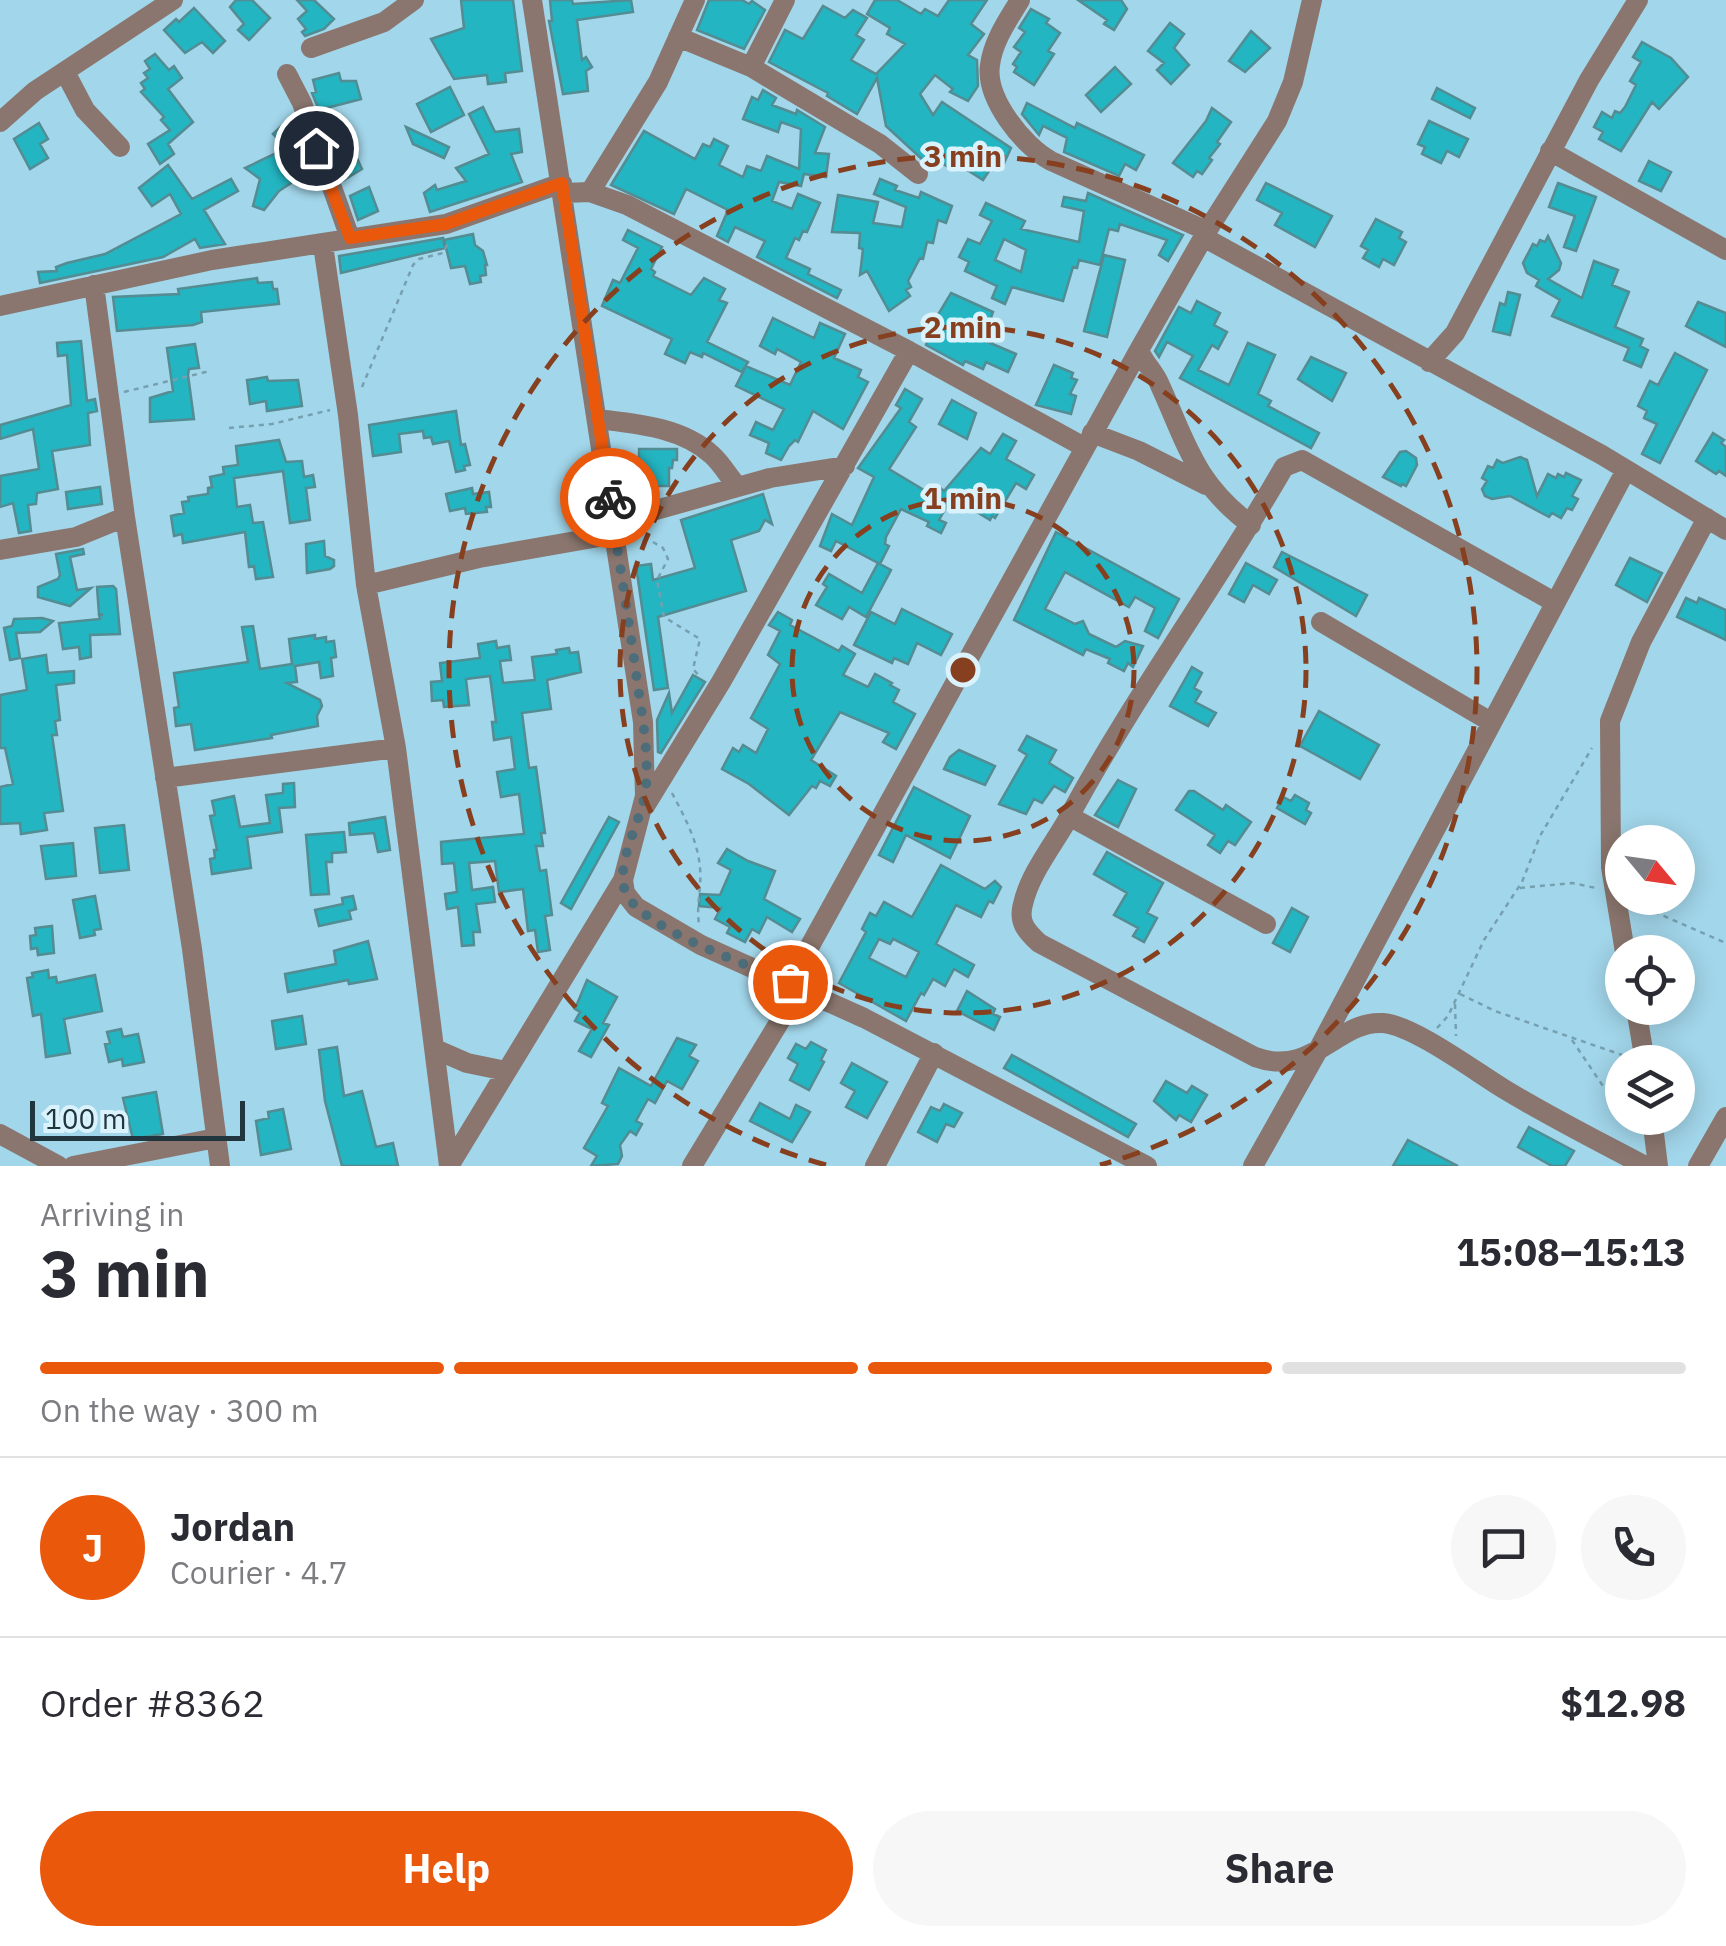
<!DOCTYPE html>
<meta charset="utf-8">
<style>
:root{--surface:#fff;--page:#f7f7f7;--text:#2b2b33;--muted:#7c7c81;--line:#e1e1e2;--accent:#ea580c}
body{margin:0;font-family:"IBM Plex Sans",sans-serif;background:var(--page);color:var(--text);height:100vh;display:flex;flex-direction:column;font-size:38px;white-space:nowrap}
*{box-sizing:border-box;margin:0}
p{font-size:32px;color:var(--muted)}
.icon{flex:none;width:55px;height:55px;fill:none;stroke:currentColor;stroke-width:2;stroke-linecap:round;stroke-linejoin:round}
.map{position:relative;height:1166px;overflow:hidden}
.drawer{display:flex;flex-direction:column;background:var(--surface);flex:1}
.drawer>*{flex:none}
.needle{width:65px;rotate:119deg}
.tools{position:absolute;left:1605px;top:825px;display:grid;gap:20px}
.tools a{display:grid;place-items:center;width:90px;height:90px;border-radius:50%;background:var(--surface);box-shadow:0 5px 25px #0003;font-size:50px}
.scale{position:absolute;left:30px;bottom:25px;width:215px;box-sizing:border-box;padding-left:10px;border:5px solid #20353d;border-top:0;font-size:28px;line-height:35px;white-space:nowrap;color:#20353d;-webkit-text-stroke:8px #d9f2fc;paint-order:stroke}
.pin{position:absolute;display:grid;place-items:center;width:85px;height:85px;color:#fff;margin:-42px;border:5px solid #fff;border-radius:50%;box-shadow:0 2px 10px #0007}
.courier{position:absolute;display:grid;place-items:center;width:100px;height:100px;margin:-50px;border:8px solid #ea580c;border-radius:50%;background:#fff;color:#222;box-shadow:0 2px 12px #0007}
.headline em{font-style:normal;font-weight:800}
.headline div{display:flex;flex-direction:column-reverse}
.headline{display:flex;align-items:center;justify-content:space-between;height:170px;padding:0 40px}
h1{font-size:65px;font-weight:800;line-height:75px}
.bar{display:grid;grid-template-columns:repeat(4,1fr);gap:15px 10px;align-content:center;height:120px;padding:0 40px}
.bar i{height:12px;border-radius:8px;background:var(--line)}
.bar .on{background:var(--accent)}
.bar p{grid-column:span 4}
.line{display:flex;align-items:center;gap:25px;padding:0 40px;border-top:2px solid var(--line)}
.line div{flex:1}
.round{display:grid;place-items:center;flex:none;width:105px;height:105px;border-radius:52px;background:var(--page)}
.cta{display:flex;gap:20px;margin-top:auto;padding:20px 40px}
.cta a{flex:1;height:115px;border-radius:60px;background:var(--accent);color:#fff;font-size:40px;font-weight:800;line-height:115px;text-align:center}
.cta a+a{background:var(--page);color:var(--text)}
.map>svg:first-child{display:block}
.building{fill:#23b5c1;stroke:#538c92;stroke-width:2.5;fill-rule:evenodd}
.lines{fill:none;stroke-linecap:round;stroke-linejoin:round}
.path{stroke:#76a0b0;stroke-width:2.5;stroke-dasharray:5 5;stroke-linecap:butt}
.minor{stroke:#8a766e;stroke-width:20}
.done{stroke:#4e6d7a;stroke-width:10;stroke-dasharray:0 18}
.route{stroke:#ea580c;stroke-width:12}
.ring{fill:none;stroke:#87401f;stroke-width:5;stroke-dasharray:18 12}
.centre{fill:#87401f;stroke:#d9f2fc;stroke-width:5}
.ring-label{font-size:30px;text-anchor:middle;font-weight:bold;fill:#87401f;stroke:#d9f2fc;stroke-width:9;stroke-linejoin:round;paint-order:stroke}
</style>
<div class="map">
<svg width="1726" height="1166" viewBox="0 0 1726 1166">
<rect width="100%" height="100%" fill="#a2d6ea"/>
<path class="building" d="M236 0H252L270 18 249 40 238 30 244 24 230 7Z
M297 0H314L334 19 324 29 305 36 302 32 306 29 298 19 307 11Z
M461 0H513L522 71 505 73 506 82 488 84 487 75 454 79 431 39 464 28Z
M550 0H572L573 4 631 0 633 12 577 20 582 60 586 57 592 67 586 71 588 91 563 94 550 26 549 21H552Z
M709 0H742L749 4 752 1 765 10 744 49 697 30Z
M875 0H897L921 14 925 9 938 16 949 0H987L971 24 984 34 968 55 977 60 978 86 968 101 950 92 953 89 935 75 920 94 933 115 942 102 1011 148 1001 170 993 165 983 180 953 161 949 168 931 155 924 161 886 126 877 78 857 114 827 96 828 93 769 62 785 30 803 39 823 6 845 18 853 10 867 18 856 35 864 40 851 60 876 74 905 44 887 34 890 28 867 14Z
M1078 0H1121L1127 9 1114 30 1104 24 1107 20Z
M194 8 225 41 213 53 202 42 185 53 164 30 176 19 179 22Z
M1031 9 1049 19 1046 23 1060 33 1048 51 1054 54 1034 85 1014 72 1017 67 1013 64 1021 52 1014 47 1025 32 1019 28Z
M1170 23 1184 34 1174 48 1189 65 1171 84 1157 70 1164 63 1148 51Z
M1251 31 1270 48 1245 72 1229 61Z
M1642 42 1671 58 1688 77 1659 109 1652 102 1621 151 1599 139 1603 132 1594 127 1602 112 1612 118 1615 111 1620 113 1625 107 1636 85 1630 81 1641 62 1633 57Z
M155 54 169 70 174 66 182 78 168 89 193 122 168 144 174 154 160 164 148 144 170 130 161 120 164 117 141 92 145 89 141 83 148 78 144 73 150 69 145 61Z
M1115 67 1131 84 1101 112 1086 95Z
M339 73 341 81H356L361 99 319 110 312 93 316 92 313 80Z
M450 87 464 115 431 132 417 104Z
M1437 88 1475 108 1470 118 1432 99Z
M763 90 776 98 772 105 796 114 797 110 825 127 815 153 829 154 826 177 804 174 801 186 779 182 772 201 792 209 798 194 820 203 807 232 803 231 799 240 795 238 786 258 810 269 808 274 841 290 837 298 757 257 765 241 735 227 728 242 717 236 728 210 686 189 674 214 611 185 644 131 695 159 703 144 710 147 714 139 728 146 719 165 743 177 747 166 761 171 767 156 799 169 801 129 781 122 778 132 743 119 752 97 758 100Z
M1027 103 1075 128 1077 123 1144 155 1136 170 1125 164 1119 176 1064 152 1067 138 1043 126 1039 135 1022 114Z
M483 107 495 132 519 129 522 152 511 154 522 182 430 212 424 193 435 185 437 190 466 181 456 168 489 154 469 114Z
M1212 108 1231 122 1217 142 1220 144 1209 158 1212 160 1202 174 1197 171 1193 177 1173 163 1206 121Z
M292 116 311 170 298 174 299 178 279 191 264 210 253 206 260 179 245 168 287 148 273 134Z
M1429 121 1468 139 1459 157 1447 151 1441 163 1422 154 1425 147 1418 144Z
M39 123 48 139 40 144 48 158 30 169 14 139Z
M406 127 449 147 444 158 413 144Z
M345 132 362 169 344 180 330 140Z
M1649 161 1671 172 1661 191 1639 181Z
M168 165 192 199 231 179 238 191 204 210 225 244 200 248 195 239 163 257 40 283 38 272 57 271 56 267 67 263 105 254 181 214 170 194 152 206 139 188Z
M880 179 897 186 895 190 919 198 921 192 952 206 946 223 938 220 933 243 927 242 923 259 920 258 908 281 911 287 906 290 910 296 889 311 867 271 860 275 863 249 859 248 860 233 832 232 838 195 878 202 873 223 902 227 906 207 874 194Z
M1266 183 1332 216 1315 247 1275 225 1282 213 1257 200Z
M1558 183 1596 197 1576 251 1564 247 1575 216 1549 207Z
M369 187 378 211 358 220 350 196Z
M1088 193 1183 235 1168 261 1159 255 1167 240 1120 224 1118 231 1109 229 1100 265 1079 260 1077 268 1073 267 1063 301 1012 287 1005 304 992 298 997 286 965 271 969 262 959 257 968 239 980 244 992 221 980 215 986 203 1025 221 1021 229 1079 242 1084 211 1062 206 1064 197 1086 201ZM1004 239 1026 250 1021 272 995 260Z
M1376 219 1402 232 1399 238 1406 242 1394 265 1383 259 1379 267 1363 258 1368 250 1361 246Z
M628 230 662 247 651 269 655 272 653 276 691 295 704 278 725 289 719 300 727 303 707 342 748 362 742 372 703 353 702 357 690 352 685 363 665 354 672 339 602 306 613 280 620 283 638 248 623 240Z
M473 234 475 245 483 251 487 265H485L486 275 480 276 481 282 470 284 465 266 451 268 444 240Z
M1548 236 1561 263 1559 270 1548 279 1582 298 1594 261 1618 270 1612 285 1629 292 1615 327 1643 339 1640 346 1648 350 1641 367 1624 360 1629 348 1552 316 1560 300 1536 286 1539 280 1527 273 1523 263 1533 244 1537 246 1540 240 1545 242Z
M443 238 445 248 341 273 339 256Z
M1104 255 1125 260 1107 337 1084 331Z
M257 278 258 283 272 282 273 289H277L279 304 201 312 202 322 193 325 117 331 113 297 179 294 178 289Z
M1508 292 1520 295 1510 335 1493 331 1500 303 1505 305Z
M951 293 993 312 983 340 1016 354 1008 372 986 362 983 369 965 361 963 365 926 345 933 323Z
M1197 301 1220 313 1214 325 1227 332 1218 349 1212 345 1198 370 1229 385 1248 343 1275 355 1258 394 1271 401 1268 406 1319 433 1311 448 1180 378 1193 356 1167 342 1159 357 1155 351 1179 307 1191 313Z
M1698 302 1726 313V347L1686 326Z
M773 318 814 338 820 323 845 334 834 358 861 370 858 377 868 382 843 429 813 411 798 442 795 440 789 446 781 460 766 453 769 443 750 435 756 422 773 430 784 409 736 386 746 366 790 385 801 362 777 349 775 354 760 346Z
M81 341 87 401 95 399 97 411 88 413 90 445 52 451 58 489 37 493 36 504 28 505 31 531 19 533 13 503 0 507V476L39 469 33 429 0 439V425L71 405 67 355 58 356 57 343Z
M195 344 199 368 189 369 188 375 194 419 150 422V398L173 391 167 348Z
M1675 353 1707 370 1660 463 1642 454 1657 424 1644 418 1647 411 1638 406 1650 381 1658 385Z
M1311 357 1346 373 1332 401 1298 379Z
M1054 365 1073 373 1071 378 1077 380 1070 394 1076 396 1071 414 1036 405Z
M267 377 268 381 298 380 302 406 267 411 266 401 250 404 247 380Z
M905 389 922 399 909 422 916 427 889 469 934 496 938 486 944 491 981 448 990 454 1003 434 1016 441 1006 459 1034 475 1026 489 1016 483 995 518 992 516 990 520 952 497 939 520 946 523 941 533 927 526 929 522 901 509 886 537 885 544 889 546 880 564 891 570 866 617 849 607 842 619 816 605 827 587 823 584 829 574 862 593 878 563 836 541 831 551 820 546 832 514 852 525 874 477 858 468 901 408 896 405Z
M952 400 976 413 967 439 939 424Z
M456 411 461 445 465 444 470 465 464 466 465 470 456 472 449 441 433 444 431 437 424 438 423 431 399 434 401 452 373 456 369 425Z
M1713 433 1724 440 1721 443 1726 447V476L1719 471 1716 474 1696 461Z
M279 440 286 462 302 461 304 477 313 475 315 487 306 488 310 520 290 523 283 471 234 478 237 507 250 505 253 523 263 522 273 577 256 579 254 566 249 567 245 532 183 543 182 534 174 536 171 516 184 513 182 502 189 501 188 497 208 494V488L212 487 210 477 224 474 223 467 238 465 236 446Z
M639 449H677V460H673L672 468H669V486H644V468H639Z
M1406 451 1416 458 1417 465 1406 486 1402 484 1401 486 1383 477 1400 452Z
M1520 457 1527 460 1537 496 1548 474 1556 478 1558 474 1564 477 1566 473 1581 480 1572 496 1578 499 1572 510 1567 508 1561 518 1552 513 1549 517 1510 496 1492 499 1485 496 1482 489 1487 481 1482 478 1488 466 1493 468 1497 460 1503 463Z
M100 487 102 504 68 509 66 492Z
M472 488 473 494 489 492 491 507H486L487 512 466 514 465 508 450 511 446 494Z
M763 494 772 524 765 520 759 531 731 540 746 591 658 617 668 688 654 690 636 566 651 564 653 580 695 568 681 520Z
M1056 532 1179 599 1158 638 1145 631 1155 608 1135 597 1129 607 1065 572 1045 609 1075 624 1083 621 1089 634 1116 647 1125 641 1143 646 1133 667 1128 663 1124 671 1108 663 1110 659 1086 649 1083 655 1014 620Z
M324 541 325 556 334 560V566L330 569 307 573 306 544Z
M83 549 84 554 70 557 77 590 91 588 70 606 38 597V587L58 579 60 575 56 554Z
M1282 552 1367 595 1356 616 1274 567Z
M1630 558 1662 573 1647 602 1616 585Z
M1246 563 1277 580 1269 594 1253 585 1244 602 1229 594Z
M113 586 116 589 120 634 90 635 91 657 80 659 79 647 63 649 59 623 100 619 99 615H103L99 614 97 587Z
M1686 598 1697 603 1699 598 1726 610V640L1677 617Z
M902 609 952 634 941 655 917 643 908 664 894 658 892 663 854 645 871 612 895 624Z
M778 612 792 620 790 625 839 651 842 646 855 654 843 675 868 687 875 674 892 683 890 685 899 690 893 702 915 714 896 749 883 742 889 733 840 712 811 760 836 776 830 786 820 781 816 788 812 786 789 815 749 784 722 769 733 748 739 752 743 745 756 753 768 729 751 718 780 664 768 655 780 631 769 625Z
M42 618 53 621 40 632 16 633 20 658 10 660 4 628 12 626 14 619Z
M253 626 260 669 292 664 289 639 315 635V639L326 637V642L334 641 336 657 331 658 333 676 321 678 319 662 295 666 297 682 287 683 320 700 322 706 317 716 318 726 271 735 272 738 195 750 191 724 176 726 174 708 179 707 174 673 248 662 242 627Z
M496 641 497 648 509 646 511 660 500 661 503 683 535 680 532 657 557 654 556 650 569 648 570 653 578 652 581 672 547 680 551 709 522 713 529 768 536 767 545 833H541L543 846H536L540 871 546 870 552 915 545 916 550 950 538 952 535 930 528 931 523 889 499 892 495 861 469 863 472 890 493 887 495 902 476 904 480 932H473L474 945 462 946 458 907 447 909 445 894 457 892 454 863 442 864 441 842 524 834 519 794 501 797 497 772 515 769 511 737 494 740 492 722H496L490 676 466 679 469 705 444 707 443 700 432 701 431 682 442 681 440 663 480 658 478 644Z
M46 655 48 673 74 671V683L56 685 60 720 55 721 57 735H52L63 811 44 813 47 830 21 834 20 823 0 824V787L13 784 5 748H0V695L27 690 22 659Z
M1192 667 1202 673 1194 688 1201 692 1195 702 1216 713 1208 726 1170 706Z
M693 675 705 682 661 753 658 752 657 720 669 693 672 713Z
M1319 711 1379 745 1360 779 1300 746Z
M1027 736 1056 750 1049 763 1073 778 1065 792 1054 786 1042 803 1034 799 1026 814 999 804 1027 755 1019 750Z
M959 750 995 766 985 785 944 769 950 757Z
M1118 780 1136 789 1118 827 1095 815Z
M294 783 295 807 279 808 282 832 247 837 251 868 212 874 210 859 215 858 214 850H217L210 816 215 815 212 801 234 796 240 827 270 823 266 795 283 793V784Z
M914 787 970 816 950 858 906 835 893 862 879 855Z
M1189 791H1194L1223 810 1226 805 1251 822 1235 845 1228 841 1220 853 1208 845 1215 835 1176 810Z
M1295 795 1309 803 1306 810 1311 813 1305 824 1277 808 1283 797 1291 801Z
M385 817 390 850 378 852 374 833 350 835 349 823Z
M609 817 619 822 571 909 561 903Z
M124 825 129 870 100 873 95 828Z
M344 832 346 852 332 853V862H326L329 894 311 895 306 835Z
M73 843 76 876 46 879 41 846Z
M727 849 748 861 775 871 764 899 800 919 792 932 767 917 759 933 752 929 745 942 727 933 730 927 715 919 721 908 699 906 700 894 720 895 731 870 718 863Z
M1107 852 1163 883 1147 913 1157 918 1144 942 1133 936 1138 928 1114 915 1127 893 1094 874Z
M941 865 985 889 995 881 1001 887 993 903 989 901 981 917 956 905 936 944 974 965 968 977 954 969 945 986 933 979 924 995 921 993 906 1021 839 983 866 932 862 929 870 913 876 916 884 902 912 917ZM879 939 890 944 893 939 919 952 906 977 869 958Z
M95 896 101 929 94 930 95 935 80 938 73 900Z
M353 896 356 909 349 911 351 919 319 926 315 910 343 904 342 898Z
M1292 908 1308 917 1290 952 1273 943Z
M52 926 54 953 38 955 37 948 31 949 30 936 36 935 35 928Z
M368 941 377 979 349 984 348 980 288 992 285 974 336 964 334 951Z
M48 970 49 978 56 977 57 983 95 975 102 1011 64 1019 70 1053 46 1057 41 1014 33 1016 27 978 33 977 32 973Z
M587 980 617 997 603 1023 609 1025 591 1057 579 1051 592 1029 575 1021 580 1012 575 1009Z
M967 991 995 1009 993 1014 1000 1017 994 1030 957 1011Z
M302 1016 306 1044 276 1049 272 1021Z
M121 1029 123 1037 138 1034 144 1062 123 1066 122 1059 109 1062 105 1044 110 1043 107 1032Z
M677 1038 696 1045 689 1056 698 1061 682 1089 667 1081 655 1103 648 1099 636 1121 642 1124 636 1135 630 1131 620 1145 622 1156 618 1164 591 1166 597 1156 584 1148 608 1106 602 1103 619 1068 651 1086Z
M811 1042 826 1050 821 1060 824 1062 809 1090 790 1080 798 1064 788 1058 796 1044 806 1049Z
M337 1047 344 1096 362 1091 376 1147 393 1143 398 1166H342L325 1101 319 1050Z
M1012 1055 1136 1124 1128 1137 1004 1068Z
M852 1063 887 1082 867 1118 846 1107 855 1091 841 1083Z
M1166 1081 1187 1093 1192 1086 1207 1095 1191 1122 1179 1115 1176 1120 1154 1101Z
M156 1092 163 1134 133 1139 123 1098Z
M760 1103 790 1119 796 1105 810 1112 792 1142 750 1121Z
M944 1104 962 1113 954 1127 946 1124 937 1142 918 1132 931 1107 940 1111Z
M283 1109 291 1149 261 1155 256 1121 269 1118 268 1112Z
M1529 1127 1574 1151 1565 1166H1552L1518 1147Z
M1408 1140 1458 1166H1393Z"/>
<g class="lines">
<path class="path" d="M362 387 413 265 419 259 443 253 448 243
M124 392 210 371
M229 428 272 424 330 410
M653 542 663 548 668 559 657 580 664 617 700 639 693 669 701 678
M672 793C684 816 698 841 700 868 702 886 696 904 699 924
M1520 888 1572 883 1596 888
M1636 904 1726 943
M1460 994 1495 1011 1625 1056
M1455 1004 1456 1036
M1437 1028 1448 1016 1484 940 1522 882 1540 836 1592 748
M1572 1040 1605 1089 1622 1107"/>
<path class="minor" d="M532 0 643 722 645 796 623 880 625 893 636 907 701 945 864 1018 1147 1166
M1020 0C1008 20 993 41 990 65 985 98 1023 146 1051 161L1207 231
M678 37 751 67 880 144 918 174
M311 48 384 22 414 0
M751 67 785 0
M65 72 85 110 120 147
M287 74 302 103 350 238
M0 122 35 91 173 0
M1550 151 1726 250
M590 192 658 82 695 0
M564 193 590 192 627 205 909 351 1084 447
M1205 238 1602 455 1726 530
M323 245 348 415 366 585 396 748 449 1166
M94 285 125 517 192 949 220 1166
M0 306 212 260 446 224 562 183
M1139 350C1144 363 1153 370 1159 383 1187 444 1194 482 1251 525
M1429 362 1455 333 1589 80 1638 0
M597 419C637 424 682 427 712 455 722 464 729 477 738 487
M1092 433 1139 451 1206 485
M613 522 770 478 845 466
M0 550 76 537 125 517
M366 585 479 558 616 534
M1554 602 1302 460 1284 467C1216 586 1134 696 1069 817 1054 844 1030 873 1023 904 1018 922 1026 931 1039 943L1255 1057C1314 1078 1337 1020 1383 1023 1413 1025 1476 1072 1504 1089 1550 1117 1598 1141 1645 1166
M1321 622 1491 722
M165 778 396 748
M645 806 721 682 909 351
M1069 816 1266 924
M1625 952 1611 867 1610 721 1641 642 1707 518
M790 982 1139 350 1207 231 1277 121 1293 82 1312 0
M1636 1008 1645 1062
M435 1049 467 1063 506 1071
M1652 1118 1658 1166
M0 1134 59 1166
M73 1166 216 1138
M449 1166 623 880
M692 1166 800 988
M875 1166 934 1053
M1253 1166 1317 1052 1626 470
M1698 1166 1726 1117"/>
</g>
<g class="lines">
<path class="done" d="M610 498C618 556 628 614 636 673 641 710 649 749 646 787 644 818 610 869 628 897 651 932 750 966 790 982"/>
<path class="route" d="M316 148 350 238 446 224 562 183 610 498"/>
</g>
<g class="ring">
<circle cx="963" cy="670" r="171"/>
<circle cx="963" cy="670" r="343"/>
<path d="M826 1165A514 514 0 1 1 1100 1165"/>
</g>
<circle cx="963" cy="670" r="15" class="centre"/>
<g class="ring-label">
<text x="963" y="167">3 min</text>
<text x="963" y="338">2 min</text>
<text x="963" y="509">1 min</text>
</g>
</svg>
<div class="tools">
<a><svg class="needle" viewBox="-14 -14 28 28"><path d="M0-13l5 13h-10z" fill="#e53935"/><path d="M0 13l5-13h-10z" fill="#7c7c81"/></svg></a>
<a><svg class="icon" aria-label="locate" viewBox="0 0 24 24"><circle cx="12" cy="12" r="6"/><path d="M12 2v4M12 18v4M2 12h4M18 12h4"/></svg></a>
<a><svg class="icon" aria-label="layers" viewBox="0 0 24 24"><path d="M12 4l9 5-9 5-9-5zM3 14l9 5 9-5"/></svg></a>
</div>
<div class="scale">100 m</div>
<div class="pin" style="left:790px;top:982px;background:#ea580c"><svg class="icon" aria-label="bag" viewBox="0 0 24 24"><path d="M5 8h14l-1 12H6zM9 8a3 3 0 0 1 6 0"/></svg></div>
<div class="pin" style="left:316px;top:148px;background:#1f2937"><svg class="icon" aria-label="home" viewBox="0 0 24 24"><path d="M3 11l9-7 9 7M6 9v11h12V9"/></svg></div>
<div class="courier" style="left:610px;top:498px"><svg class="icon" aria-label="bike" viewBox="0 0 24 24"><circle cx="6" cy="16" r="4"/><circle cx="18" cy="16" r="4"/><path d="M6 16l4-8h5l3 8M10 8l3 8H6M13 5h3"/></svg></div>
</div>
<section class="drawer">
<div class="headline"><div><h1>3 min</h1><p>Arriving in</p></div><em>15:08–15:13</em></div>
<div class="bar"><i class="on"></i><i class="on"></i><i class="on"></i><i></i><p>On the way · 300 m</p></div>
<div class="line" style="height:180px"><b class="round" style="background:var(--accent);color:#fff">J</b><div><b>Jordan</b><p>Courier · 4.7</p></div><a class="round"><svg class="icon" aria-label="chat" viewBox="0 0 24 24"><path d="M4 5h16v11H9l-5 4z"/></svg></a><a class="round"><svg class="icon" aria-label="phone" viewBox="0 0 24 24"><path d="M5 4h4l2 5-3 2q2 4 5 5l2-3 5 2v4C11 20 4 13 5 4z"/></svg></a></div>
<div class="line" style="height:130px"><div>Order #8362</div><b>$12.98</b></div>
<div class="cta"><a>Help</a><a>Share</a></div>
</section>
